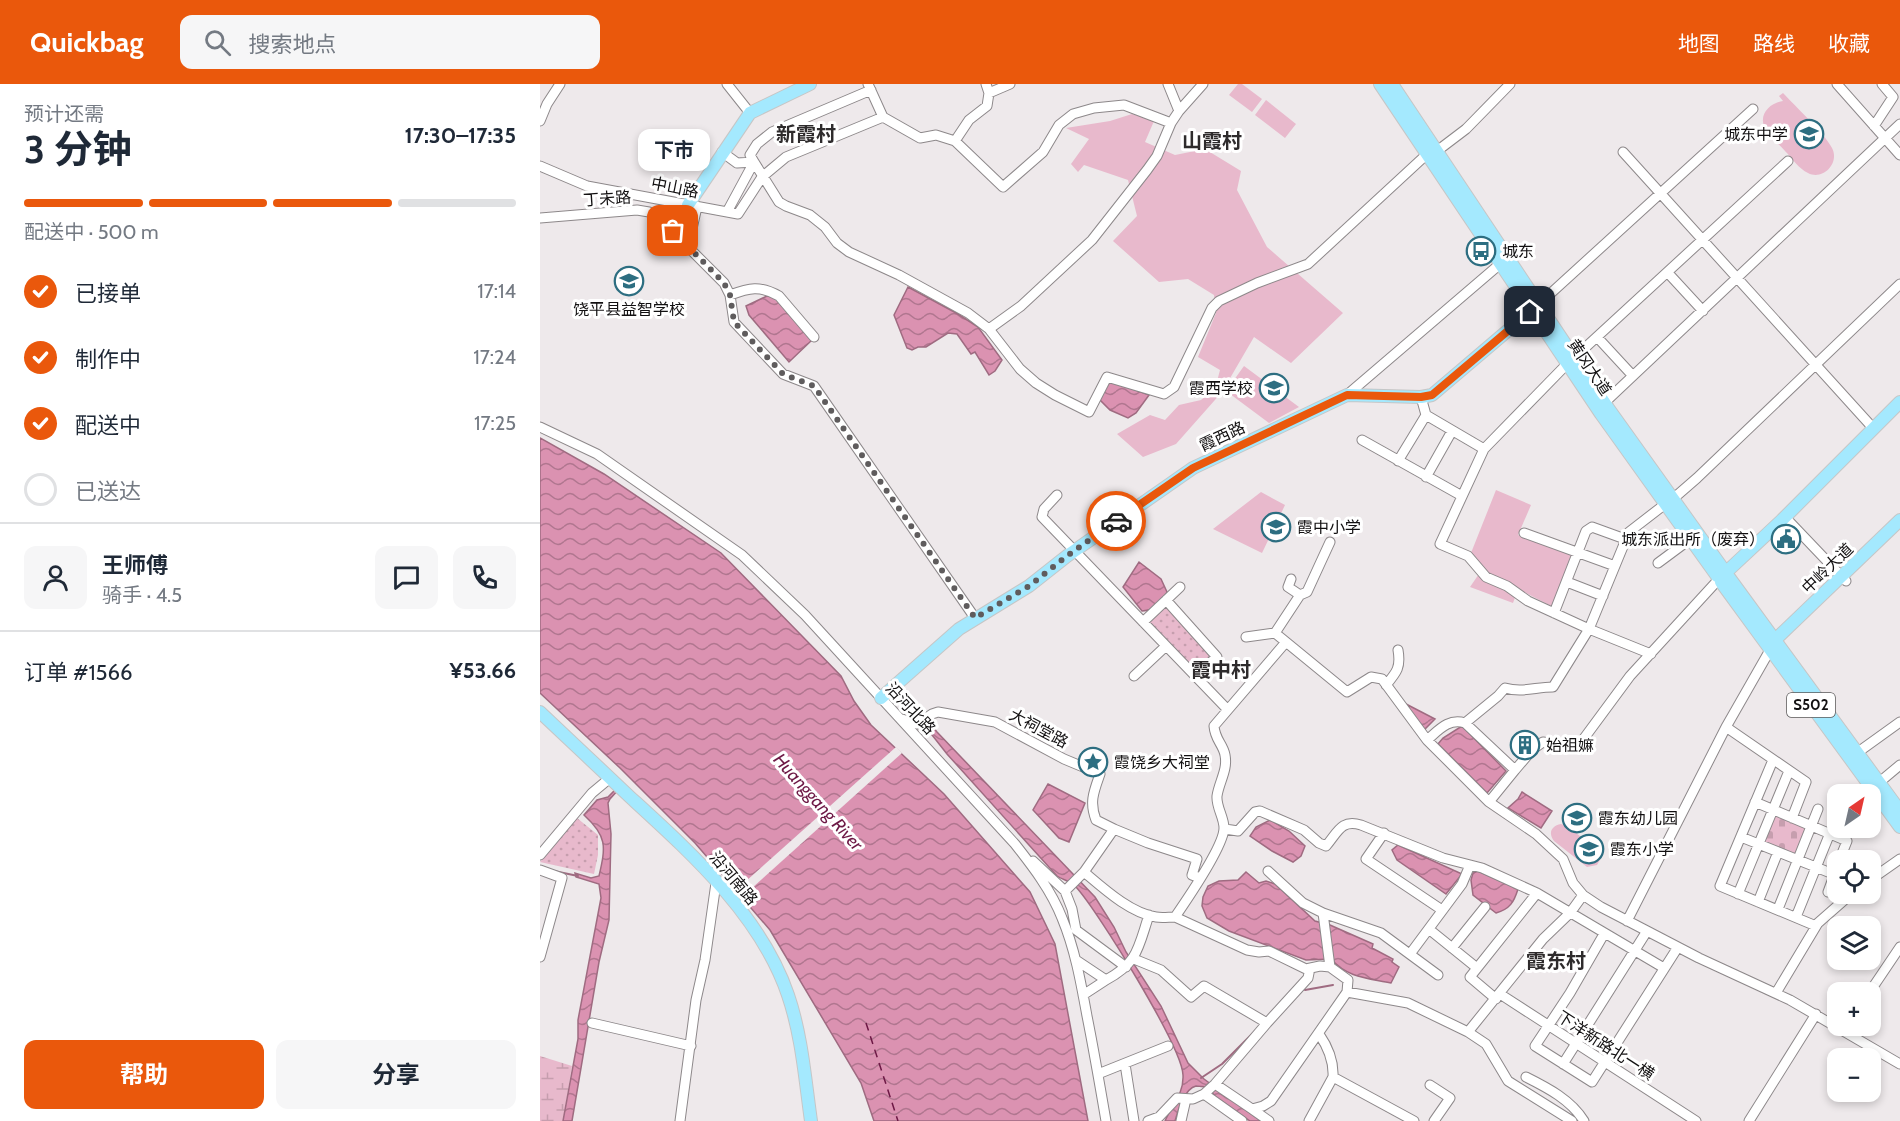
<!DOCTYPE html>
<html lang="zh">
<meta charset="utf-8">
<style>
:root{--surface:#fff;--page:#f6f6f7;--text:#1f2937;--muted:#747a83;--line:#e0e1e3;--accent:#ea580c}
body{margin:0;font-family:Cabin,"Noto Sans SC",sans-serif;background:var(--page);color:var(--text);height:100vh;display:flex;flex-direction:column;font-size:22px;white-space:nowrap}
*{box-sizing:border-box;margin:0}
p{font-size:20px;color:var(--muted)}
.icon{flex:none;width:33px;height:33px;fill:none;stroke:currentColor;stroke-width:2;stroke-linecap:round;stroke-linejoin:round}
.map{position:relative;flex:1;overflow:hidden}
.drawer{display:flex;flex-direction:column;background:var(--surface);width:540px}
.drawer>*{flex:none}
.needle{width:39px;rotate:34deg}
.tools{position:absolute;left:1287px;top:700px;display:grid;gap:12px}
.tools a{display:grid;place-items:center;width:54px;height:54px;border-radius:12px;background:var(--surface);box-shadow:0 3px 9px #0003;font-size:30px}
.pin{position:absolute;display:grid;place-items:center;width:51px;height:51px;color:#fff;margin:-26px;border-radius:12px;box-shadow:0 3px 9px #0006}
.courier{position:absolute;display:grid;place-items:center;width:60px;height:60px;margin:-30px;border:4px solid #ea580c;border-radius:50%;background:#fff;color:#222;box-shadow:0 2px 8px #0007}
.bubble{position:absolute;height:42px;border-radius:12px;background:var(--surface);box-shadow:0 3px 9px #0003;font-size:20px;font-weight:700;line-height:42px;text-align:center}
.head em{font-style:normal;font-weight:700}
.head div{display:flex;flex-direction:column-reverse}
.head{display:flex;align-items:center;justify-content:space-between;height:102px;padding:0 24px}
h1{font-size:39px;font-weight:700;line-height:45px}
.bar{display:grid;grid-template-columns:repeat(4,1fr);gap:9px 6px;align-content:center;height:72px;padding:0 24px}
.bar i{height:8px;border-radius:4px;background:var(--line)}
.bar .active{background:var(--accent)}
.bar p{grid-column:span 4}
.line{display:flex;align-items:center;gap:15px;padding:0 24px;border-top:2px solid var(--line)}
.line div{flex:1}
.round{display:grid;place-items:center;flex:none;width:63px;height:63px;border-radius:12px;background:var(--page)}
ol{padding:0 24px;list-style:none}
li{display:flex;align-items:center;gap:18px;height:66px}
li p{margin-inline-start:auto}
li .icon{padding:6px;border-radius:50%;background:var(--accent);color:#fff;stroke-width:4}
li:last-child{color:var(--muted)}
li i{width:33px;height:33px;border:3px solid var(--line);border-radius:50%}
.action{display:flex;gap:12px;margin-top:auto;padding:12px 24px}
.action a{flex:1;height:69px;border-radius:12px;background:var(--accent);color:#fff;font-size:24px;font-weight:700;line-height:69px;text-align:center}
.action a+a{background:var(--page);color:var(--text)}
header{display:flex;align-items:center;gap:36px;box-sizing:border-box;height:84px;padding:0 30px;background:var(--accent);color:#fff}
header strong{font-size:28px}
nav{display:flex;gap:33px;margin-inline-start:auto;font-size:21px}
.search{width:420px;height:54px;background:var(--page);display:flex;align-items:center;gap:15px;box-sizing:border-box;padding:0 21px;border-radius:12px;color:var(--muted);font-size:22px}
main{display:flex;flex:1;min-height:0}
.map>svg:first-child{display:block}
.green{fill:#e8b9cc}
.wetland{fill:url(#wetland-marsh)}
.cemetery{fill:url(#cemetery-stones)}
.park{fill:url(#park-dots)}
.water{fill:url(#water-waves);stroke:#9f6b81;stroke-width:1.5}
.pier{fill:#eee9eb}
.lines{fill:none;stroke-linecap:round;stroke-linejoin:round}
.stream{stroke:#9f6b81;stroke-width:2}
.ferry{stroke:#6d1845;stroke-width:1.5;stroke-dasharray:8 6;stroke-linecap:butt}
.minor-casing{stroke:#8d888a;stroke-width:11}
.major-casing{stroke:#c6c6c6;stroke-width:14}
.minor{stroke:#fff;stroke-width:9}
.major{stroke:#a4e9fe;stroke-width:12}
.done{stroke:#5f5c5d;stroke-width:6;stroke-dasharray:0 10.8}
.route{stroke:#ea580c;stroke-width:8}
.labels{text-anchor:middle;stroke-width:6;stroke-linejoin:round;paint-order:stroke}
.shield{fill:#fff;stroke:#595858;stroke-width:1.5}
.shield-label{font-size:15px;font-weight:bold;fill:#121011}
.poi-label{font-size:16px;fill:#121011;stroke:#fff;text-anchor:start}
.street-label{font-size:16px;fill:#121011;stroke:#fff}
.water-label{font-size:18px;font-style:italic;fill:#6d1845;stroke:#fff}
.quarter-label{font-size:20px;font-weight:bold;fill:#2e2b2c;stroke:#fff}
</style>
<header>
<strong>Quickbag</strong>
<div class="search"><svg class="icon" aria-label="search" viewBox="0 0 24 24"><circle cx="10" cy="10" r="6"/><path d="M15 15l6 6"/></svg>搜索地点</div>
<nav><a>地图</a><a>路线</a><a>收藏</a></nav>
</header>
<main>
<section class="drawer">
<div class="head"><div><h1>3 分钟</h1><p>预计还需</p></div><em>17:30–17:35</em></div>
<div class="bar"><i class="active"></i><i class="active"></i><i class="active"></i><i></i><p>配送中 · 500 m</p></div>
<ol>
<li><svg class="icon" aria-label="check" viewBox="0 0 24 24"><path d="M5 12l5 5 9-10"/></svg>已接单<p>17:14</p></li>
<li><svg class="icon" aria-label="check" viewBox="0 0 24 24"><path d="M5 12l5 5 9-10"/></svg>制作中<p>17:24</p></li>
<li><svg class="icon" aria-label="check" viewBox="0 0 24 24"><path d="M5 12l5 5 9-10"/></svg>配送中<p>17:25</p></li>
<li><i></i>已送达</li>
</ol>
<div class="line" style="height:108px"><a class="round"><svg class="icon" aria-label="person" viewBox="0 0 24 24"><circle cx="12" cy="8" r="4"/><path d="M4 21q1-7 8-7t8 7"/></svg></a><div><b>王师傅</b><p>骑手 · 4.5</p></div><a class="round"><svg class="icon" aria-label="chat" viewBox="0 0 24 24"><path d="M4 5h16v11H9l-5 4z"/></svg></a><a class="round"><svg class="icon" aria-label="phone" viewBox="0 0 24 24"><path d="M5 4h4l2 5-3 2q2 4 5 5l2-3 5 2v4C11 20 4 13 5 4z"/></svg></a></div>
<div class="line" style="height:78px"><div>订单 #1566</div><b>¥53.66</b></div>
<div class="action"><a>帮助</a><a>分享</a></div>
</section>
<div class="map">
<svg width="1360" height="1037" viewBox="0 0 1360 1037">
<defs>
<pattern id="wetland-marsh" width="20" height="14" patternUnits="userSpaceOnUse" patternTransform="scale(1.5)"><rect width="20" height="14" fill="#e8b9cc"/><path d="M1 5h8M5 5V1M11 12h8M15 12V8" fill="none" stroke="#c69eae"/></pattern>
<pattern id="cemetery-stones" width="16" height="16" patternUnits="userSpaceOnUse" patternTransform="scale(1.5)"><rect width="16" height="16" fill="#e8b9cc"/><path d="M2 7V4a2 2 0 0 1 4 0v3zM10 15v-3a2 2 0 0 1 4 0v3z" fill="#c69eae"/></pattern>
<pattern id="park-dots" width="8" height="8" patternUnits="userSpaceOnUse" patternTransform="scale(1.5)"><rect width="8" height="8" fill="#e8b9cc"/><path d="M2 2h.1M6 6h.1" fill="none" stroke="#c69eae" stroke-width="1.8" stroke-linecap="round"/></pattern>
<pattern id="water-waves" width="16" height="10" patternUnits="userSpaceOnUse" patternTransform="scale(1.5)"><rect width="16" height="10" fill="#db92b1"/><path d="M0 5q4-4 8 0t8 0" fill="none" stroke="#b0768f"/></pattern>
</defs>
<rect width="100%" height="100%" fill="#eee9eb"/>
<path class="green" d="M698 0H702L722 15 712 28 689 11Z
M1243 9C1255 22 1285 50 1292 64 1300 79 1283 97 1268 89 1259 85 1252 74 1245 67 1239 60 1231 54 1226 46 1217 32 1229 19 1243 17L1239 12Z
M726 16 756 40 745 54 715 31Z
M592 30 614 37 605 58 635 71 665 65 701 87 697 106 727 163 803 229 751 279 714 253 682 308 636 360 603 373 577 350 610 331 625 336 639 321 661 316 675 305 680 286 658 273 676 229 674 211 648 195 619 198 573 157 597 132 588 96 544 81 538 88 531 80 549 55 526 44 570 37Z
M704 282 759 323 729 339 686 307Z
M956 406 991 421 978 451 1033 470 1013 523 978 505 973 519 930 503 943 484 931 469Z
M721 408 745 421 722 469 673 445Z
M1021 740 1027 742 1058 766 1061 774 1057 781 1047 783 1014 757C1008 749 1011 742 1021 740Z"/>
<path class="wetland" d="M0 972 32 982 23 1037H0Z"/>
<path class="cemetery" d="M1232 726 1271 742 1258 776 1218 761Z"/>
<path class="park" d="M627 522 673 573 656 589 608 538Z
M37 734 58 751V771L54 790 0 778Z"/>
<path class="water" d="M368 203 418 230 438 243 462 276 455 287 449 291 435 268 431 270 417 250 408 249 386 263H378L372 266 367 264 354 231Z
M227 212 235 213 272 256 249 278 209 231 206 222Z
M571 297 609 311 596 329 588 334 570 326 560 316 567 299Z
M0 354 64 390 181 469 301 592 314 617 331 641 404 710 490 808 515 860 548 1037H334L321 999 230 846 155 759 80 684 0 609Z
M599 478 621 495 627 508C622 520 616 526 602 527L583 503Z
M370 615 397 648 555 813 574 843 586 868 621 922 648 979 664 995 721 1037H710L675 1012 667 1003C665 1003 658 1002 656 1002 644 1005 638 1027 635 1037H625C632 1021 644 1010 643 991 642 963 558 827 536 803 531 797 523 796 517 792L407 670 366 618Z
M866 620 895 635 884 646Z
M922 642 966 687 947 709 898 660 903 654Z
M508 700 545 719 529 758 519 754 493 726Z
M77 704 79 705 70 715 68 719 71 750 69 836 59 878 32 1037H23L38 955V936L61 814 59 800 36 793 35 789 51 794 59 792C66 762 67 752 44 731L57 716 68 713Z
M982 708 1012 727 1001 744 968 724 978 715Z
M730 736 749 747 765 762 761 772 753 778 732 767 710 752 716 743Z
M858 761 922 790 906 810 857 776 852 766Z
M938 787 978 805C974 818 970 825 956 829L933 811 931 796 933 789Z
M706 788 719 799 726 797 735 800 775 837 790 841 833 860 832 864 853 875 852 878 859 883 851 899C827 894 808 894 791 875L766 876 689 847 667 834 662 822 663 813 668 802 679 797 698 796Z"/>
<path class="pier" d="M356 663 362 669 202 813 196 806Z"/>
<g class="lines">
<path class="stream" d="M14 787 38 792
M765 906 793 901
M661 994 682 980 715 947"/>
<path class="ferry" d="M326 939 358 1037"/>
<g class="minor-casing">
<path id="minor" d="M187 0 210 29
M328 0 343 33 380 54 396 51 415 57
M446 0 449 9 470 0
M628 0 639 27
M1297 0 1360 71
M449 9 447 22 429 36 415 57 463 103 503 68 519 41 533 30 554 24 584 21 631 39
M0 37 7 20 20 0
M1334 42 1353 13 1342 0
M897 67 926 45 970 0
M182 68 197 79 214 78 239 118 246 122 270 131 285 143 297 159 309 168 359 191 428 229 449 245 480 285 496 299 515 311 549 328 567 293 624 310 634 303 672 224 679 217 717 199 768 180 886 71
M1083 68 1333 344
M0 82 47 102 198 130 222 93 246 73 343 33
M187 128 214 78 210 71 217 60 232 48 331 6
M0 134 97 126 109 128 121 136 184 199 190 211 194 238 243 290 274 302 435 534
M148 162 157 123
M1128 189 1163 227
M190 211C209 204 220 201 239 212L274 253
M999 220 1213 25
M449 245 481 222 552 156 607 86 617 72 631 39 639 27 663 0
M1057 253 1093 292
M1035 273 1248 77
M1026 281 944 365 900 460 928 472 946 493 967 502 988 517 1049 545 1111 570
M807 311 960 180
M881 313 886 331 944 365
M1061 322 1360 40
M0 343 57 370 202 471 265 531 475 760C493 783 511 806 522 834 535 865 541 899 547 932 554 967 560 1002 566 1037
M822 356 922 412
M858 377 886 331
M886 393 912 347
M517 411 504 425 502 433 687 625
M1134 414 1157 394 1360 200
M1245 433 1306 497
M984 449 1075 482
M1118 479 1149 456
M751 495 748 503 760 511
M1027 498 1063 512
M626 516 677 573 655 592
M1014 529 1046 447 1052 443 1085 455
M603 538 640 503
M706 553 735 549
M746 558 735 549 760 511 767 508 790 458
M594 592 626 562
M846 601C857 588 861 583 858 566
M362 635 377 640 392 630 398 628 455 638 524 675 560 690C554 707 549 718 556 736L574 745 544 788 525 807 493 777
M925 639 958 612 965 604C982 609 996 603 1013 603L1049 545 1089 448 1124 421
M1186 643 1266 698 1252 734
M887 656C899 646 908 634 925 639L975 686 993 665 1003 658 1019 661 1042 657 1090 592 1178 496
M1321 666 1360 638
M1233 676 1180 802 1276 842
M1342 696 1360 681
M949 718 975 686
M1215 718 1307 757 1299 777
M574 745 608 759 657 775 652 791 660 794
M685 745 698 747 715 728 720 727 764 746 779 759 786 762C798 748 801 735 821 741L903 774 942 784 997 809 1124 884
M844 749 826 775 902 826
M1201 753 1298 792
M0 771 52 709 70 694
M0 786 22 794 0 873
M728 787 763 819 783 829 841 849 898 891
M544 788C563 804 590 829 616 833 622 834 629 833 635 833 646 817 684 762 684 744 684 733 676 723 677 712 679 698 688 686 685 671 683 660 675 656 674 642L746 558 807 608 831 593 842 595 887 656 949 718 996 750 1023 775 1033 799 1043 811 1061 823 1159 874 1250 916 1360 980
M1330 796 1360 775
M525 807 532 825 536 846 586 883
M1288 808 1298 781
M1198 810 1249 687
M1218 818 1238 768
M1238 825 1278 725
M783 829 790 883
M635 833 707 866 719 868 729 867 766 885 780 882 790 883 808 896 807 908
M1256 833 1290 749
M1087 837 1186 643 1230 566
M890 846 937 884
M1064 850 1030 909 995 962 1052 998 1138 863
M912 864 945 823
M870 870 922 800 930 781
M594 875 621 886 651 913 664 902 727 939
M536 876 566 896C598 879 598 864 609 831
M1236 909 1278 839 1311 810
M1329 909 1360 863
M960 910 1156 1037
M543 911 566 896
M956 915 930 893 997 809
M52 939 151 962
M928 948 1003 855 1030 829 1043 811
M779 950C788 963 794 976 793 993L874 1037
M585 980 594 1037
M1023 980 1107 847
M558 990 628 962
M986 993C1008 1004 1031 1016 1044 1037
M675 1000 712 1025 723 1022 731 1017 807 908 868 919 928 948 946 960 968 997 1032 1037
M890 1001 910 1014 894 1037
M664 1010 702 1037
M712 1025 729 1037
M140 1037 156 916 165 876 176 799
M608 1037 619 1033 637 1014 653 1015 664 1010 675 1000 727 939 768 894 770 884
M641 1037 646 1015
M769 1037 793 993
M1209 1037 1276 930"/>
</g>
<g class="major-casing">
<path id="major" d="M840 0 1061 330 1177 492
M852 0 1068 324 1186 489
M148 121 210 29 270 0
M1188 492 1360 727
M1181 493 1242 436 1360 318
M1181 498 1360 743
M1236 555 1360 436
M341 614 419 545 489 502 527 472 653 384 807 311 881 313 892 311 999 220
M0 628C30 656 60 685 90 713 150 768 221 831 248 911 262 952 265 995 271 1037"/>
</g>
<use href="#minor" class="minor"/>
<use href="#major" class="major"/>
</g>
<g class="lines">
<path class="done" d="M133 147 184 199 190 211 194 238 243 290 274 302 435 534 489 502 527 472 576 437"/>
<path class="route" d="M576 437 653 384 807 311 881 313 892 311 990 228"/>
</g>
<defs>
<g id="school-ring" transform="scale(1.5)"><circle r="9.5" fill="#fff" stroke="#2d6e81" stroke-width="1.5"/><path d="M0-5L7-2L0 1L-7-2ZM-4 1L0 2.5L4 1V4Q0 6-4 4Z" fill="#2d6e81"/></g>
<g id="bus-ring" transform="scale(1.5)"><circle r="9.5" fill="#fff" stroke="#2d6e81" stroke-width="1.5"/><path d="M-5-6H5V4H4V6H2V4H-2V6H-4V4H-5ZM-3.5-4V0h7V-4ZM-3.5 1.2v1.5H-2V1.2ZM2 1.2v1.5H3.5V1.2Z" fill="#2d6e81"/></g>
<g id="civic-ring" transform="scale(1.5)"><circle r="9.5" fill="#fff" stroke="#2d6e81" stroke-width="1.5"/><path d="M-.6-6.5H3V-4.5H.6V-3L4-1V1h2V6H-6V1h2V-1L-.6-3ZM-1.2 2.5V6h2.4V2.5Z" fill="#2d6e81"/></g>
<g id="building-ring" transform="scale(1.5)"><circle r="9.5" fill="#fff" stroke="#2d6e81" stroke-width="1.5"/><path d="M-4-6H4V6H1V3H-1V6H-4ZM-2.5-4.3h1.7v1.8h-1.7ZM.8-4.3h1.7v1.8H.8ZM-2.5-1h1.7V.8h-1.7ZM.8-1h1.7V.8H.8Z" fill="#2d6e81"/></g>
<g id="sight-ring" transform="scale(1.5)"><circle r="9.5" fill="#fff" stroke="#2d6e81" stroke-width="1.5"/><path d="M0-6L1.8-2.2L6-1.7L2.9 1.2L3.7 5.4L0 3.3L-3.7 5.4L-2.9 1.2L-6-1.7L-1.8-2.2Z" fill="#2d6e81"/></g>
</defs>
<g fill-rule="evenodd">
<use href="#school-ring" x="1269" y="50"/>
<use href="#bus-ring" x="941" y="167"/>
<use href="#school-ring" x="89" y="197"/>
<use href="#school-ring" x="734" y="304"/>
<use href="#school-ring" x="736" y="443"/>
<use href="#civic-ring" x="1246" y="455"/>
<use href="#building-ring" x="985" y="661"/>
<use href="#sight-ring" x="553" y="678"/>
<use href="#school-ring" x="1037" y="734"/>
<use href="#school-ring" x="1049" y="765"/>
</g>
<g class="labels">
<rect class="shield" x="1247" y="609" width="48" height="24" rx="4.5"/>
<g class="shield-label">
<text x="1271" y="626">S502</text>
</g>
<g class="poi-label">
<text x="1248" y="56" text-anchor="end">城东中学</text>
<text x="962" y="173">城东</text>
<text x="89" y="231" text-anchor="middle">饶平县益智学校</text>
<text x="713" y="310" text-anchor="end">霞西学校</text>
<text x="757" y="449">霞中小学</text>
<text x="1225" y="461" text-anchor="end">城东派出所（废弃）</text>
<text x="1006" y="667">始祖嫲</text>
<text x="574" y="684">霞饶乡大祠堂</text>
<text x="1058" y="740">霞东幼儿园</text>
<text x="1070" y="771">霞东小学</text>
</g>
<g class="street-label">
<text transform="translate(135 103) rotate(11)" y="6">中山路</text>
<text transform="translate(67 114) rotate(-4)" y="6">丁未路</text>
<text transform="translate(1050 283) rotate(56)" y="6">黄冈大道</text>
<text transform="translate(682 352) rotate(-25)" y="6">霞西路</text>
<text transform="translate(1287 484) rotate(-44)" y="6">中岭大道</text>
<text transform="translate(371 624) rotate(47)" y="6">沿河北路</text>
<text transform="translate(499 644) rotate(28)" y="6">大祠堂路</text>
<text transform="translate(194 794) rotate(50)" y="6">沿河南路</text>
<text transform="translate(1066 961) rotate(33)" y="6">下洋新路北一横</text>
</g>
<g class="water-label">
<text transform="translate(278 718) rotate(48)" y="6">Huanggang River</text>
</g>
<g class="quarter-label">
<text x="266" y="57">新霞村</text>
<text x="672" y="64">山霞村</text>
<text x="681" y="593">霞中村</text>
<text x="1016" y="884">霞东村</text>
</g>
</g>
</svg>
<div class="tools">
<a><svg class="needle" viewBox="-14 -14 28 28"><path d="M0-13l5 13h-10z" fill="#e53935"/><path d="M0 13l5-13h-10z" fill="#747a83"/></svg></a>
<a><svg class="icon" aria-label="locate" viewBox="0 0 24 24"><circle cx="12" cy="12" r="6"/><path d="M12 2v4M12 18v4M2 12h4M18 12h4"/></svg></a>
<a><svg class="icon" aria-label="layers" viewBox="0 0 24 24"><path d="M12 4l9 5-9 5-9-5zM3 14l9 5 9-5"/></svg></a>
<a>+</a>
<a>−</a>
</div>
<div class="pin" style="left:133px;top:147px;background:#ea580c"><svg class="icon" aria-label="bag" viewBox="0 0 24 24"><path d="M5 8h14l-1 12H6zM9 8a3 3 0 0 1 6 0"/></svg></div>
<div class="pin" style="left:990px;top:228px;background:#1f2937"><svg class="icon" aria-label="home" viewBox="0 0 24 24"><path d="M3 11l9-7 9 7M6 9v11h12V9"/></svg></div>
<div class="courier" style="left:576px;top:437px"><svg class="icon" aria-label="car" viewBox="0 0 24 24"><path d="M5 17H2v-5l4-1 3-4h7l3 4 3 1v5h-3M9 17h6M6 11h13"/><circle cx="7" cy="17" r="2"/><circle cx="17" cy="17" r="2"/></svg></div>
<div class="bubble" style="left:98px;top:45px;width:72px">下市</div>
</div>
</main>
